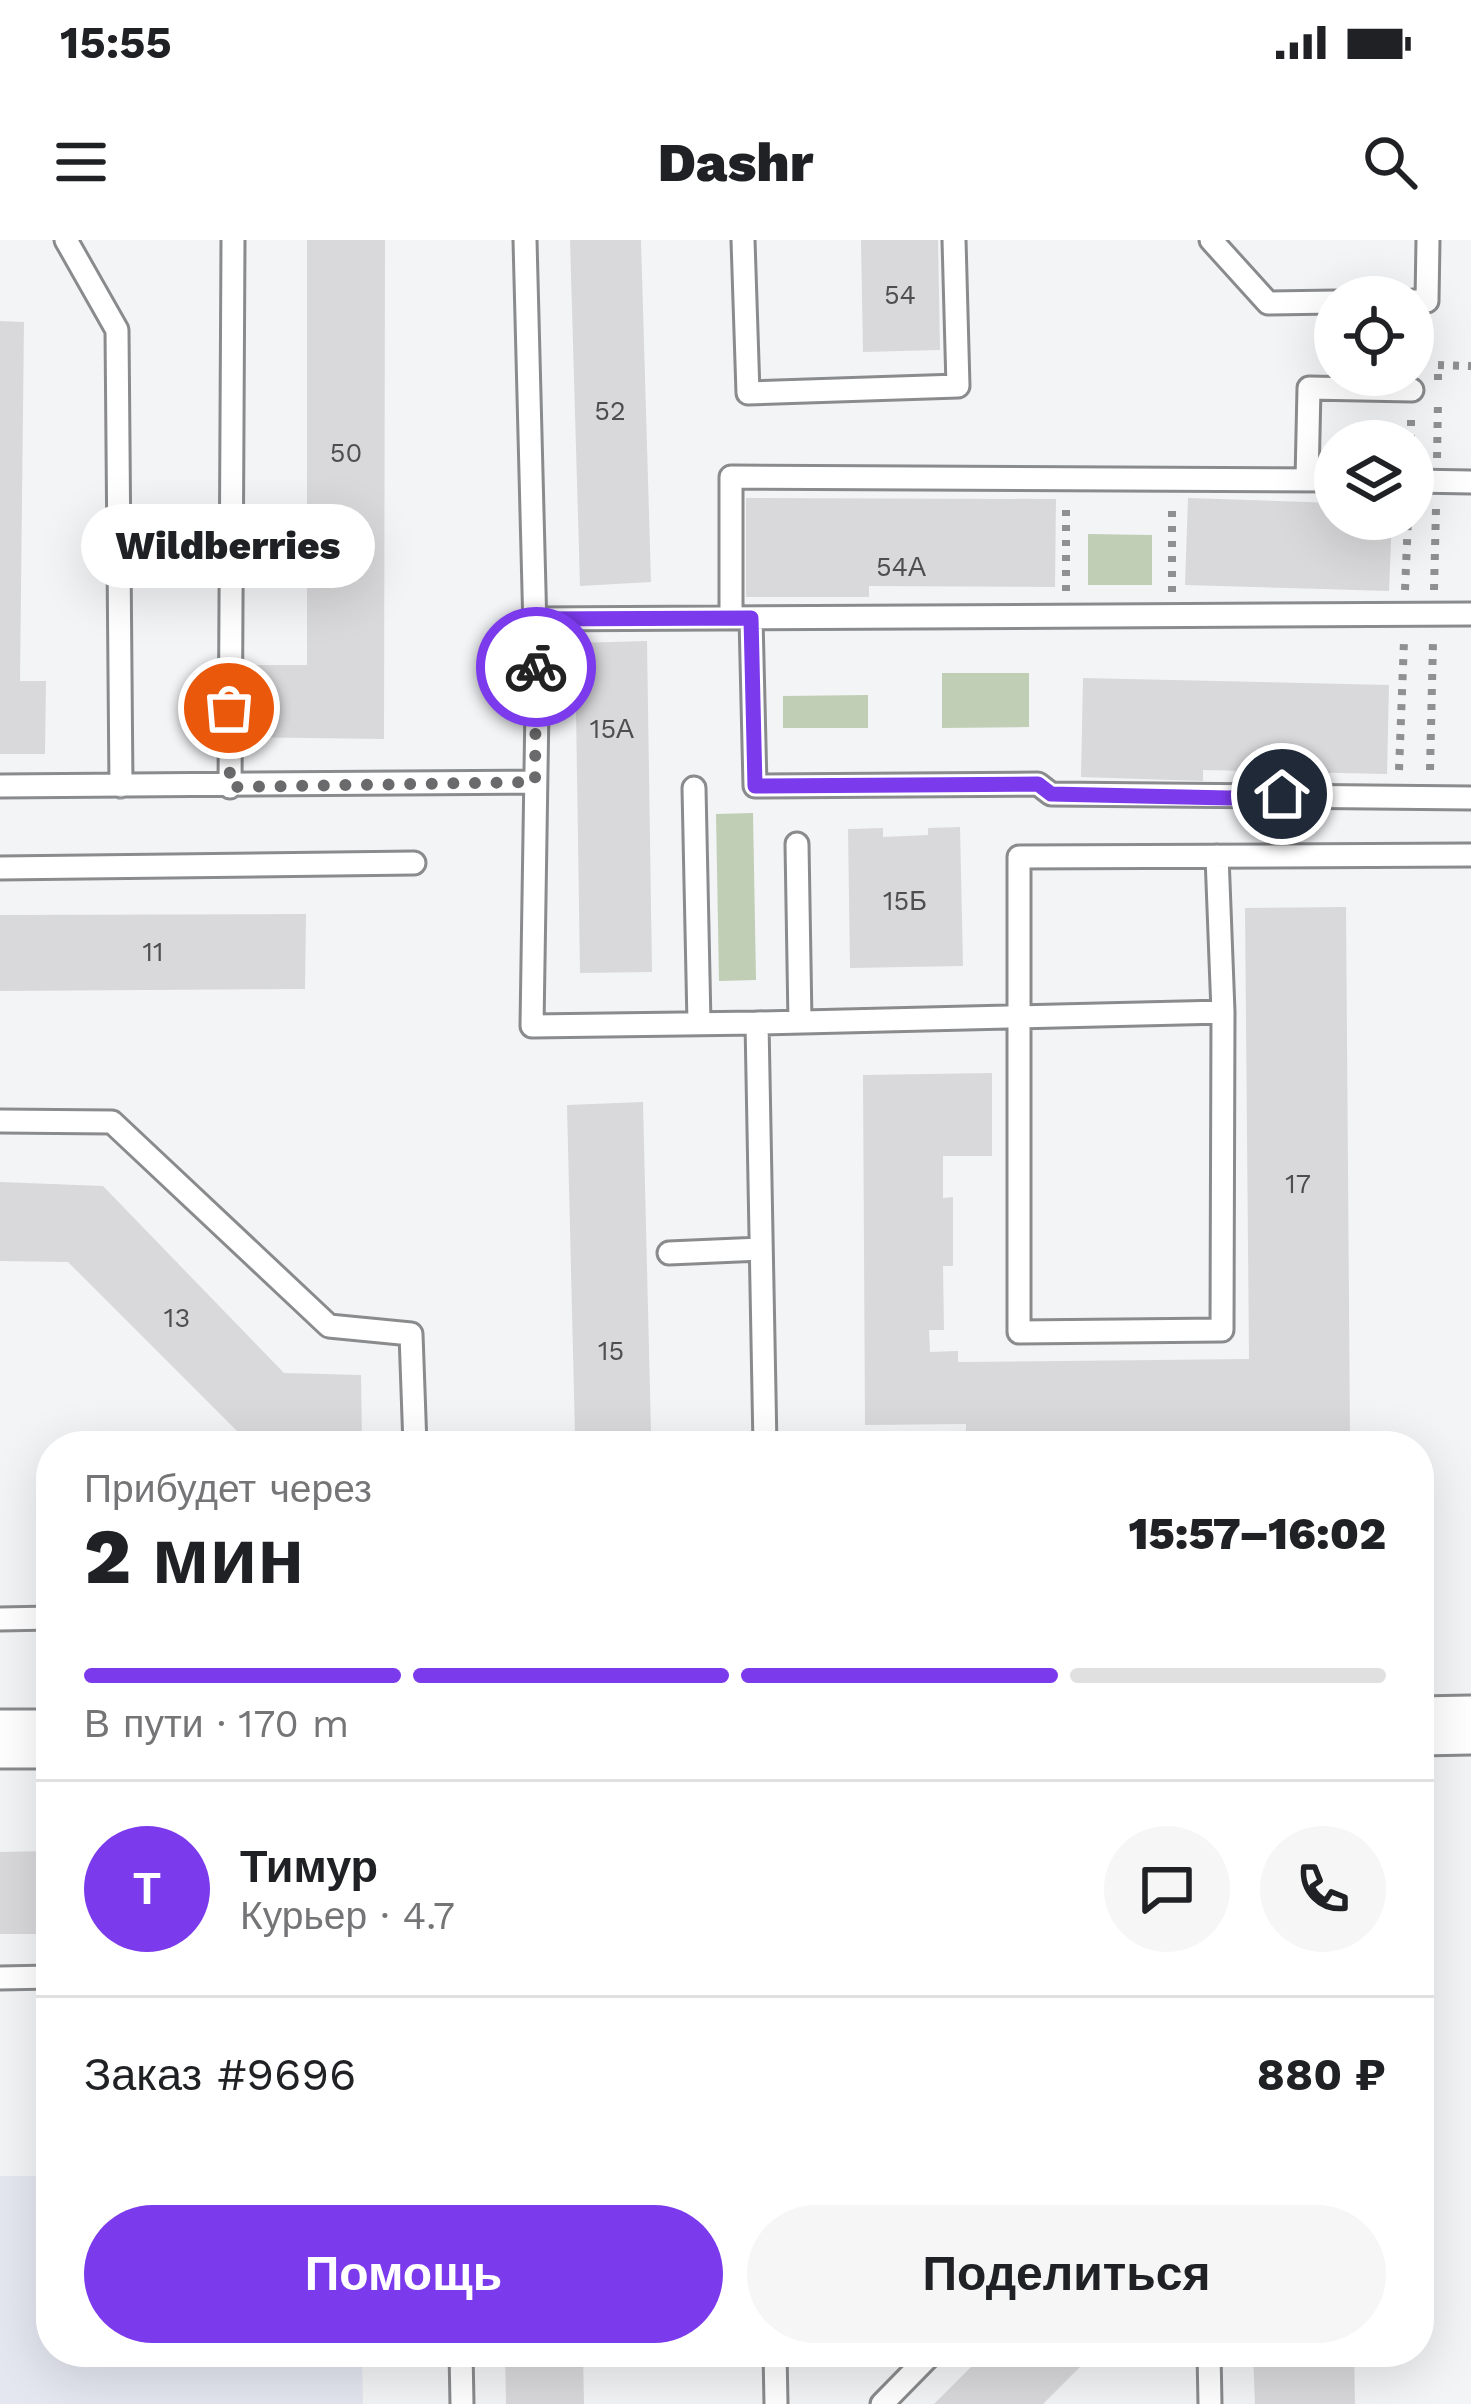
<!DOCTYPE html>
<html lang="ru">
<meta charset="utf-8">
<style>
:root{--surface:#fff;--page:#f6f6f6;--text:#202124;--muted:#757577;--line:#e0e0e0;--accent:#7c3aed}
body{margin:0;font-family:"Work Sans",sans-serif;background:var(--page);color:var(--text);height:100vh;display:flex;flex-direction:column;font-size:45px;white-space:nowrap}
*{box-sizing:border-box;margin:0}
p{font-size:39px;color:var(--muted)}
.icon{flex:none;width:66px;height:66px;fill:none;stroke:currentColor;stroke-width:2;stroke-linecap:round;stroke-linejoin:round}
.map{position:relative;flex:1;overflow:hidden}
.side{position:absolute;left:36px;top:1191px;width:1398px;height:936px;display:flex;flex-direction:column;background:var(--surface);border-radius:48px;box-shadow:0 12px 48px #0002}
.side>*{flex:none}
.tools{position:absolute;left:1314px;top:36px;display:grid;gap:24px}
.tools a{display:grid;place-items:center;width:120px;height:120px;border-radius:50%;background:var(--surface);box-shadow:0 12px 48px #0002;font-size:60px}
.pin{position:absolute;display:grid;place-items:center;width:102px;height:102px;color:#fff;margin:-51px;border:6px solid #fff;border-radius:50%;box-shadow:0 3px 12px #0007}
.courier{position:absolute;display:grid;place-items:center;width:120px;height:120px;margin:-60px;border:9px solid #7c3aed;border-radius:50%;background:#fff;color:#222;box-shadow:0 3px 15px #0007}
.bubble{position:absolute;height:84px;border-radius:42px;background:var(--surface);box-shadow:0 12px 48px #0002;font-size:39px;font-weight:800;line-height:84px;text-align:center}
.head em{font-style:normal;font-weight:800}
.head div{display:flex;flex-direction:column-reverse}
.head{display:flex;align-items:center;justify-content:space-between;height:204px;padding:0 48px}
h1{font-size:78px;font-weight:800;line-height:90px}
.bar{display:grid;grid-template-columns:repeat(4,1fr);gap:18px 12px;align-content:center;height:144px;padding:0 48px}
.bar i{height:15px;border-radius:9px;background:var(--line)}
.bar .active{background:var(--accent)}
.bar p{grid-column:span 4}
.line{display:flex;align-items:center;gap:30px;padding:0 48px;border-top:3px solid var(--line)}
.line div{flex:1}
.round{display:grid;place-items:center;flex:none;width:126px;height:126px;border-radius:63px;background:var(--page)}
.cta{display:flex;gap:24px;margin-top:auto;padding:24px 48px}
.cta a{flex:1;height:138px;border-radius:72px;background:var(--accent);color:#fff;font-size:48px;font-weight:800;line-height:138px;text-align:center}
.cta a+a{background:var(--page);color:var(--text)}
.status{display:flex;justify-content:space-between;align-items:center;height:84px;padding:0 60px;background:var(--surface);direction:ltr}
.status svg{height:33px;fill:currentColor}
header{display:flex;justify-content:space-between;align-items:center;height:156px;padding:0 48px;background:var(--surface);font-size:54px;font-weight:800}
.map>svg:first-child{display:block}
.built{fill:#e4e7f0}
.green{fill:#c0ceb5}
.building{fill:#d9d9db}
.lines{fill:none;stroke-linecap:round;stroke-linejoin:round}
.lane-casing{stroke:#8a8b8d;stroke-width:27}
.secondary-casing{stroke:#8a8b8d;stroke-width:63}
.path{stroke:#8f9091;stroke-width:8;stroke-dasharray:6 9;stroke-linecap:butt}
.lane{stroke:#fff;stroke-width:21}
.secondary{stroke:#fff;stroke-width:57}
.done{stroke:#6a6a6c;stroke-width:12;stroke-dasharray:0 21.6}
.route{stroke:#7c3aed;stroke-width:15}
.labels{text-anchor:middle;stroke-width:9;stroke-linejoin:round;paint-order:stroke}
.number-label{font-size:27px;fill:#4e4e50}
</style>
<div class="status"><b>15:55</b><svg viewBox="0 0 49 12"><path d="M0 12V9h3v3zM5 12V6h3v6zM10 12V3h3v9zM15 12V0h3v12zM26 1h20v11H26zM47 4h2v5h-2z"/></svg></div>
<header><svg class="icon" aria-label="menu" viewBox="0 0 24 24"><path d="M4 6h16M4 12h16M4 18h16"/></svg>Dashr<svg class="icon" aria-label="search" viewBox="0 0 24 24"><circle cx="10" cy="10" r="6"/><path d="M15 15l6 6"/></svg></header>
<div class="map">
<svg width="1471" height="2164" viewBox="0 0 1471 2164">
<rect width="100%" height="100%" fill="#f3f4f6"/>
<path class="built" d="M0 1936H51V2112H362L363 2164H0Z"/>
<path class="green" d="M1088 294 1152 295V345H1088Z
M942 433H1029V487L942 488Z
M868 455V488H783V456Z
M753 573 756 740 719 741 716 574Z"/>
<path class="building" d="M307 0H385L384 499 244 497 245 425H307Z
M570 0H641L651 342 580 346Z
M861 0H938L940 110 863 112Z
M0 81 24 82 20 441H46L45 514H0Z
M746 258 1056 259 1055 347 869 346V357H746Z
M1188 258 1335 263V279H1392L1389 351 1185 345Z
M647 401 652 732 580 733 575 403Z
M1083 438 1389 445 1387 534 1203 530V541L1081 537Z
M960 587 963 726 850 728 848 589 883 588V597L928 595V588Z
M1346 667 1350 1194 966 1197V1184L865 1185 863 835 992 833V916H943V958L953 957V1026H943L944 1090H929L930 1112 958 1111V1122L1249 1119 1245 668Z
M306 674 305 749 0 751V675Z
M643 862 651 1193 575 1195 567 865Z
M0 942 103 946 284 1133 361 1135 362 1206 251 1205 68 1022 0 1021Z
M51 1611V1694H0V1612Z
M505 2112H583L584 2164H506Z
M986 2112H1095L1043 2164H934Z
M1253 2112H1354L1355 2164H1255Z"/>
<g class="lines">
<g class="lane-casing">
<path id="lane" d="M66 0 117 90 121 546
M525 0 537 467 532 786 757 783
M743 0 748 153 958 146 954 0
M1211 0 1268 63 1335 62
M1413 61H1427L1428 0
M1307 240 1309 148 1412 150
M1413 241 1471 242
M731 378V237L1335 240
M751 378 755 546 1038 544 1051 554 1471 558
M535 379 1471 374
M0 546 535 542
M230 547 233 0
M694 548 699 783
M797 604 800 782
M1217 616 1223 772 1222 1090 1019 1092V617L1471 615
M0 628 414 623
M0 881 112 882 329 1086 411 1094 415 1206
M669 1013 761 1009
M765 1206 757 783 1223 772
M0 1379 51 1378
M0 1738 51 1737
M461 2112 462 2164
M775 2112 776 2164
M1209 2112 1210 2164
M882 2164 933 2112"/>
</g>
<g class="secondary-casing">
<path id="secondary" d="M1419 1486 1471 1485
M0 1499H51"/>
</g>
<path class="path" d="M1438 140V125L1471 126
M1411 201V179
M1437 218 1438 161
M1405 350 1408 279
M1434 350 1436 269
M1066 351V264
M1172 352V265
M1399 530 1404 401
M1430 530 1433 401"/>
<use href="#lane" class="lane"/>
<use href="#secondary" class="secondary"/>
</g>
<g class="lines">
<path class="done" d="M229 468 230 547 535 542 536 427"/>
<path class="route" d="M536 427 535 379 751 378 755 546 1038 544 1051 554 1229 558 1282 554"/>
</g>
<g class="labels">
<g class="number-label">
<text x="900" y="64">54</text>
<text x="610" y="180">52</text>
<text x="346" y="222">50</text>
<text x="901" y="336">54А</text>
<text x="612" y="498">15А</text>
<text x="905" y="670">15Б</text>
<text x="153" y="721">11</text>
<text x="1298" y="953">17</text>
<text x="177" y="1087">13</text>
<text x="611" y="1120">15</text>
</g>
</g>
</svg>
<div class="tools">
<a><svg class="icon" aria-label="locate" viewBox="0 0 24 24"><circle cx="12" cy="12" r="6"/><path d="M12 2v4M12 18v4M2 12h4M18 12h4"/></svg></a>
<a><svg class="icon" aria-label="layers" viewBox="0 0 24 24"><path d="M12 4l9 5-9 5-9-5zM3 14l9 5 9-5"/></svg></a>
</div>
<div class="pin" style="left:229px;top:468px;background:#ea580c"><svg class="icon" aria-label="bag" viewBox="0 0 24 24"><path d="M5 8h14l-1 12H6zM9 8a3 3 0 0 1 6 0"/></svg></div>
<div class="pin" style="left:1282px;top:554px;background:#1f2937"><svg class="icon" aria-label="home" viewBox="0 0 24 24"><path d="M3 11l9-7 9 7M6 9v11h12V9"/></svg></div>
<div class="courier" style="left:536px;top:427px"><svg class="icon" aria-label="bike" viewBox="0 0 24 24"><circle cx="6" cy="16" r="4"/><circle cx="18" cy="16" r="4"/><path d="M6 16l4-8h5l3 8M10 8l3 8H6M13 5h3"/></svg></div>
<div class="bubble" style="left:81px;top:264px;width:294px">Wildberries</div>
<section class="side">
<div class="head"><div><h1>2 мин</h1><p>Прибудет через</p></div><em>15:57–16:02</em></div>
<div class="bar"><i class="active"></i><i class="active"></i><i class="active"></i><i></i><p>В пути · 170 m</p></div>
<div class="line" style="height:216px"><b class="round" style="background:var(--accent);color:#fff">Т</b><div><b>Тимур</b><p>Курьер · 4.7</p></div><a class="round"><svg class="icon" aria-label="chat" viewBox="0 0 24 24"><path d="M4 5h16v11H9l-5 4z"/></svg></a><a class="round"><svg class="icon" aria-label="phone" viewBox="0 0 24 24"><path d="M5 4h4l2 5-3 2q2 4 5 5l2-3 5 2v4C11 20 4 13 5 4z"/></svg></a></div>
<div class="line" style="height:156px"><div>Заказ #9696</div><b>880 ₽</b></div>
<div class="cta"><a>Помощь</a><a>Поделиться</a></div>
</section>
</div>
